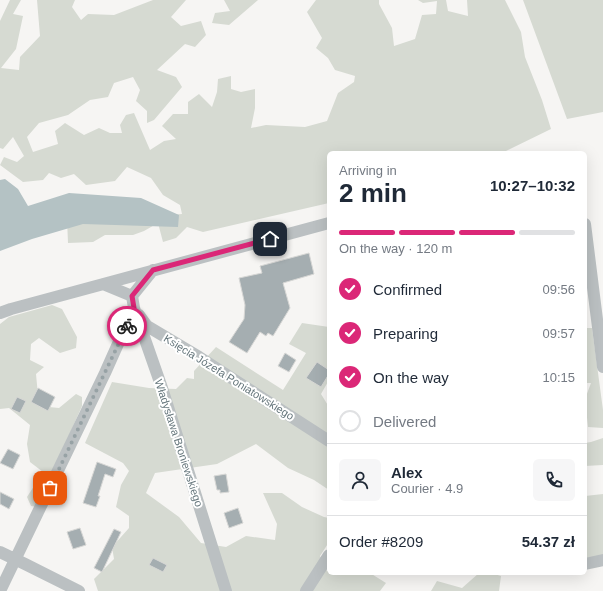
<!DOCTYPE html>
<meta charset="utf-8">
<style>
:root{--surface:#fff;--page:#f6f6f7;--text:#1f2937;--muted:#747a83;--line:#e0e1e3;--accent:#db2777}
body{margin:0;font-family:Arial,sans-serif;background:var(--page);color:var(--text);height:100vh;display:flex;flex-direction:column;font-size:15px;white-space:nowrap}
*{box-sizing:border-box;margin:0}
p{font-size:13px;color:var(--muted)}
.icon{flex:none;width:22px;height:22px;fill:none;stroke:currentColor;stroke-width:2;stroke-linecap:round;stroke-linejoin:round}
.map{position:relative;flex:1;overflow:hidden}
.sheet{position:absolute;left:327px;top:151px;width:260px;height:424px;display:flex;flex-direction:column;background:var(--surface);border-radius:6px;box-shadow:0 4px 16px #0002}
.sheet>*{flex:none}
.pin{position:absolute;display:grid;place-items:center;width:34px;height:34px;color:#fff;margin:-17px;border-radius:8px;box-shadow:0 2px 6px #0006}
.courier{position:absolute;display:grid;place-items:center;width:40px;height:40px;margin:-20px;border:3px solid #db2777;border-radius:50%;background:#fff;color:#222;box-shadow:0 1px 5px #0007}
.headline em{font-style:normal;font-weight:700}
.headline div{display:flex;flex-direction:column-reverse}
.headline{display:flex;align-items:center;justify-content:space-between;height:68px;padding:0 12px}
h1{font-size:26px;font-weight:700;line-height:30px}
.bar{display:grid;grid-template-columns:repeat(4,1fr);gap:6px 4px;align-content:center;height:48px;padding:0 12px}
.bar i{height:5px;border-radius:3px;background:var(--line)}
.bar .selected{background:var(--accent)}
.bar p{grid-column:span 4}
.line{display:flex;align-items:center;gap:10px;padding:0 12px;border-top:1px solid var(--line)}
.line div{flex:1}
.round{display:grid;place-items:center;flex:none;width:42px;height:42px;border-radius:6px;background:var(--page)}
ol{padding:0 12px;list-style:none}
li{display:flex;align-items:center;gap:12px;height:44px}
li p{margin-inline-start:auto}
li .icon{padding:4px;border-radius:50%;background:var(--accent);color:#fff;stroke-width:4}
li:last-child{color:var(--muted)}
li i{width:22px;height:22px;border:2px solid var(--line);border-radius:50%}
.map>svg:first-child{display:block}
.green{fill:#d6dad2}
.water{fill:#b4c2c4}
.building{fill:#a5aeb1;stroke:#d7d7d5}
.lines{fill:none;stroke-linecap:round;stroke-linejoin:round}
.minor{stroke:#bbc0c2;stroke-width:12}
.done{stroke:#97a2a5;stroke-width:4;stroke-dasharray:0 7.2}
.route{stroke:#db2777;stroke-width:5}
.labels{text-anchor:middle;stroke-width:4;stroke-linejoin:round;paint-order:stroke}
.street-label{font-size:11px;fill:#64757b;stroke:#fff}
</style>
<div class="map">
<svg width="603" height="591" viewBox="0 0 603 591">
<rect width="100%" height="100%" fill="#f6f5f3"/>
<path class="green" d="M10 0H21L13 14 23 16 16 49 1 68 19 70 20 57 40 36 37 0H75L72 7 81 20 88 14 114 15 153 0H186L171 17 181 26 201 21 206 35 195 47 185 44 157 70 176 77 182 87 154 120 147 123V111L136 101 140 90 133 77 114 83 108 97 90 100 68 115 39 123 27 137 33 152 58 144 55 131 65 123 84 135 99 128 110 133H122L120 125 126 115 134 113 150 150 164 141 176 139 162 126 173 114H188V102L199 94 212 107 217 92 218 79 231 76V89L241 92 255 89V108L251 128 266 125 305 127 327 121 338 93 354 82 355 76 335 70 328 58 316 48 322 38 307 12 316 0H379V4L392 28 394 46 415 39 422 15 436 14 437 1 423 3 418 0H446L448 11 468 16 467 0H505L521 32 525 57 542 100 551 129 502 153 478 152 477 153H329V203L203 232 187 227 176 238 163 242 158 223 144 231 133 235H105L93 242 68 243 67 219 145 217 182 214 180 205 163 195 151 178 127 167 115 181 86 185 74 174 61 178 49 173 43 180 23 182 0 165 4 157 17 162 24 156 13 137 3 149 0 148V21Z
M224 0H258L229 25 212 23 215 13 230 11Z
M523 0H603V112L567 119Z
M52 305 62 309 77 337 76 348 60 353 39 338 31 344 30 360 44 367 36 374 39 406 59 408 76 394 82 397V406L37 507 31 506 27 497 43 472 30 462 27 444 30 425 9 408 0 409V324L9 317Z
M302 323 329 327V380L321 394 329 407V490L314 480 288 468 256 444 217 464 155 473 146 493 179 517 201 543 226 547 246 536 275 540 277 524 263 493H282L302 507 324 517 329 518V542L320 556 327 571 329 570V573H370L386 583 380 591H98L94 579 114 559 112 547 129 528V516L116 507 121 485 129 471 123 463 85 443 112 382 149 388 176 389 187 378 194 379V371L216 347 283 390 306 353 289 344Z
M585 328H592L603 410V428L588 427 585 399 591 383H585Z
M603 438V465L585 466V443L591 442Z
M603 494V555L585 560V496Z
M479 573H491L501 576 499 591H431L437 581 462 588Z"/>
<path class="water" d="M5 179 18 189 28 206 69 193 141 198 179 215 178 227 83 224 32 239 0 251V180Z"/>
<path class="building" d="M309 253 314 274 283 283 290 308 273 336 268 333 266 336 260 332 247 353 229 342 244 319 245 305 239 278 262 273 260 266Z
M285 353 296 360 289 372 278 366Z
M317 362 329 370V374L321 387 306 378Z
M38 388 55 397 48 411 31 402Z
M17 397 26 401 20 413 11 409Z
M8 449 20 455 13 469 0 463Z
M97 462 116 469 113 477 105 474 98 496H100L96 507 83 503Z
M226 474 229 492 220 493V490H217L214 476Z
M0 492 14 499 9 509 0 504Z
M238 508 243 523 229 528 224 513Z
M80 528 86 545 73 549 67 532Z
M114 529 121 532 102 572 94 568Z
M153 558 167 565 163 572 149 565Z"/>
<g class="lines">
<path class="minor" d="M585 224 603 367
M103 284 132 296 134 308 162 388 226 591
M132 296 153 270
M0 313 11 309 329 223
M139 315 147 326 199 357 329 441
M0 552 25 564 79 591
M585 564 603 560
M0 591 105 373 134 308
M306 591 329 555"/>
</g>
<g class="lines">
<path class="done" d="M50 488 127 326"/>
<path class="route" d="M127 326 134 308 132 296 153 270 270 239"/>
</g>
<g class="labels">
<g class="street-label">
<text transform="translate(229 377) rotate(32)" y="4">Księcia Józefa Poniatowskiego</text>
<text transform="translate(179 443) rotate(72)" y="4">Władysława Broniewskiego</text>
</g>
</g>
</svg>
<div class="pin" style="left:50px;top:488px;background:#ea580c"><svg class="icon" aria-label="bag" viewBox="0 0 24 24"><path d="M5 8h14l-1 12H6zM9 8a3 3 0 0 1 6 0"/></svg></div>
<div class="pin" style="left:270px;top:239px;background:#1f2937"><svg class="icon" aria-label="home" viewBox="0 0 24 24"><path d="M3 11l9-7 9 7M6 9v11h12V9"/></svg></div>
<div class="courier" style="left:127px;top:326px"><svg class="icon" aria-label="bike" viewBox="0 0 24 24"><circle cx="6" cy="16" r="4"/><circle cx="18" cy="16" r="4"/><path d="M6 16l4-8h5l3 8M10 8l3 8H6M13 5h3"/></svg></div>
<section class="sheet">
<div class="headline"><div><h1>2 min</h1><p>Arriving in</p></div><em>10:27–10:32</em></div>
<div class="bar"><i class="selected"></i><i class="selected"></i><i class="selected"></i><i></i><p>On the way · 120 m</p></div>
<ol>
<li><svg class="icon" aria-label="check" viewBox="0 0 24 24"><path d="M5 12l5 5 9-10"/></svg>Confirmed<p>09:56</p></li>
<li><svg class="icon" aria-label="check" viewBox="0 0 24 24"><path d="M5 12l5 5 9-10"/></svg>Preparing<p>09:57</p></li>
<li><svg class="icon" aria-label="check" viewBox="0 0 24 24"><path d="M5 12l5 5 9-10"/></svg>On the way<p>10:15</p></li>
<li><i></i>Delivered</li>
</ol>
<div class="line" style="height:72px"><a class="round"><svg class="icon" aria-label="person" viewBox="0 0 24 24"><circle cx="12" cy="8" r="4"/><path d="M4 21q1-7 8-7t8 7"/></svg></a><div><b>Alex</b><p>Courier · 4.9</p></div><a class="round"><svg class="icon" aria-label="phone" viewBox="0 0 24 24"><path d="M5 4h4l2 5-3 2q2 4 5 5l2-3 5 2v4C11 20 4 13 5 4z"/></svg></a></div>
<div class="line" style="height:52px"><div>Order #8209</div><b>54.37 zł</b></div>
</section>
</div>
